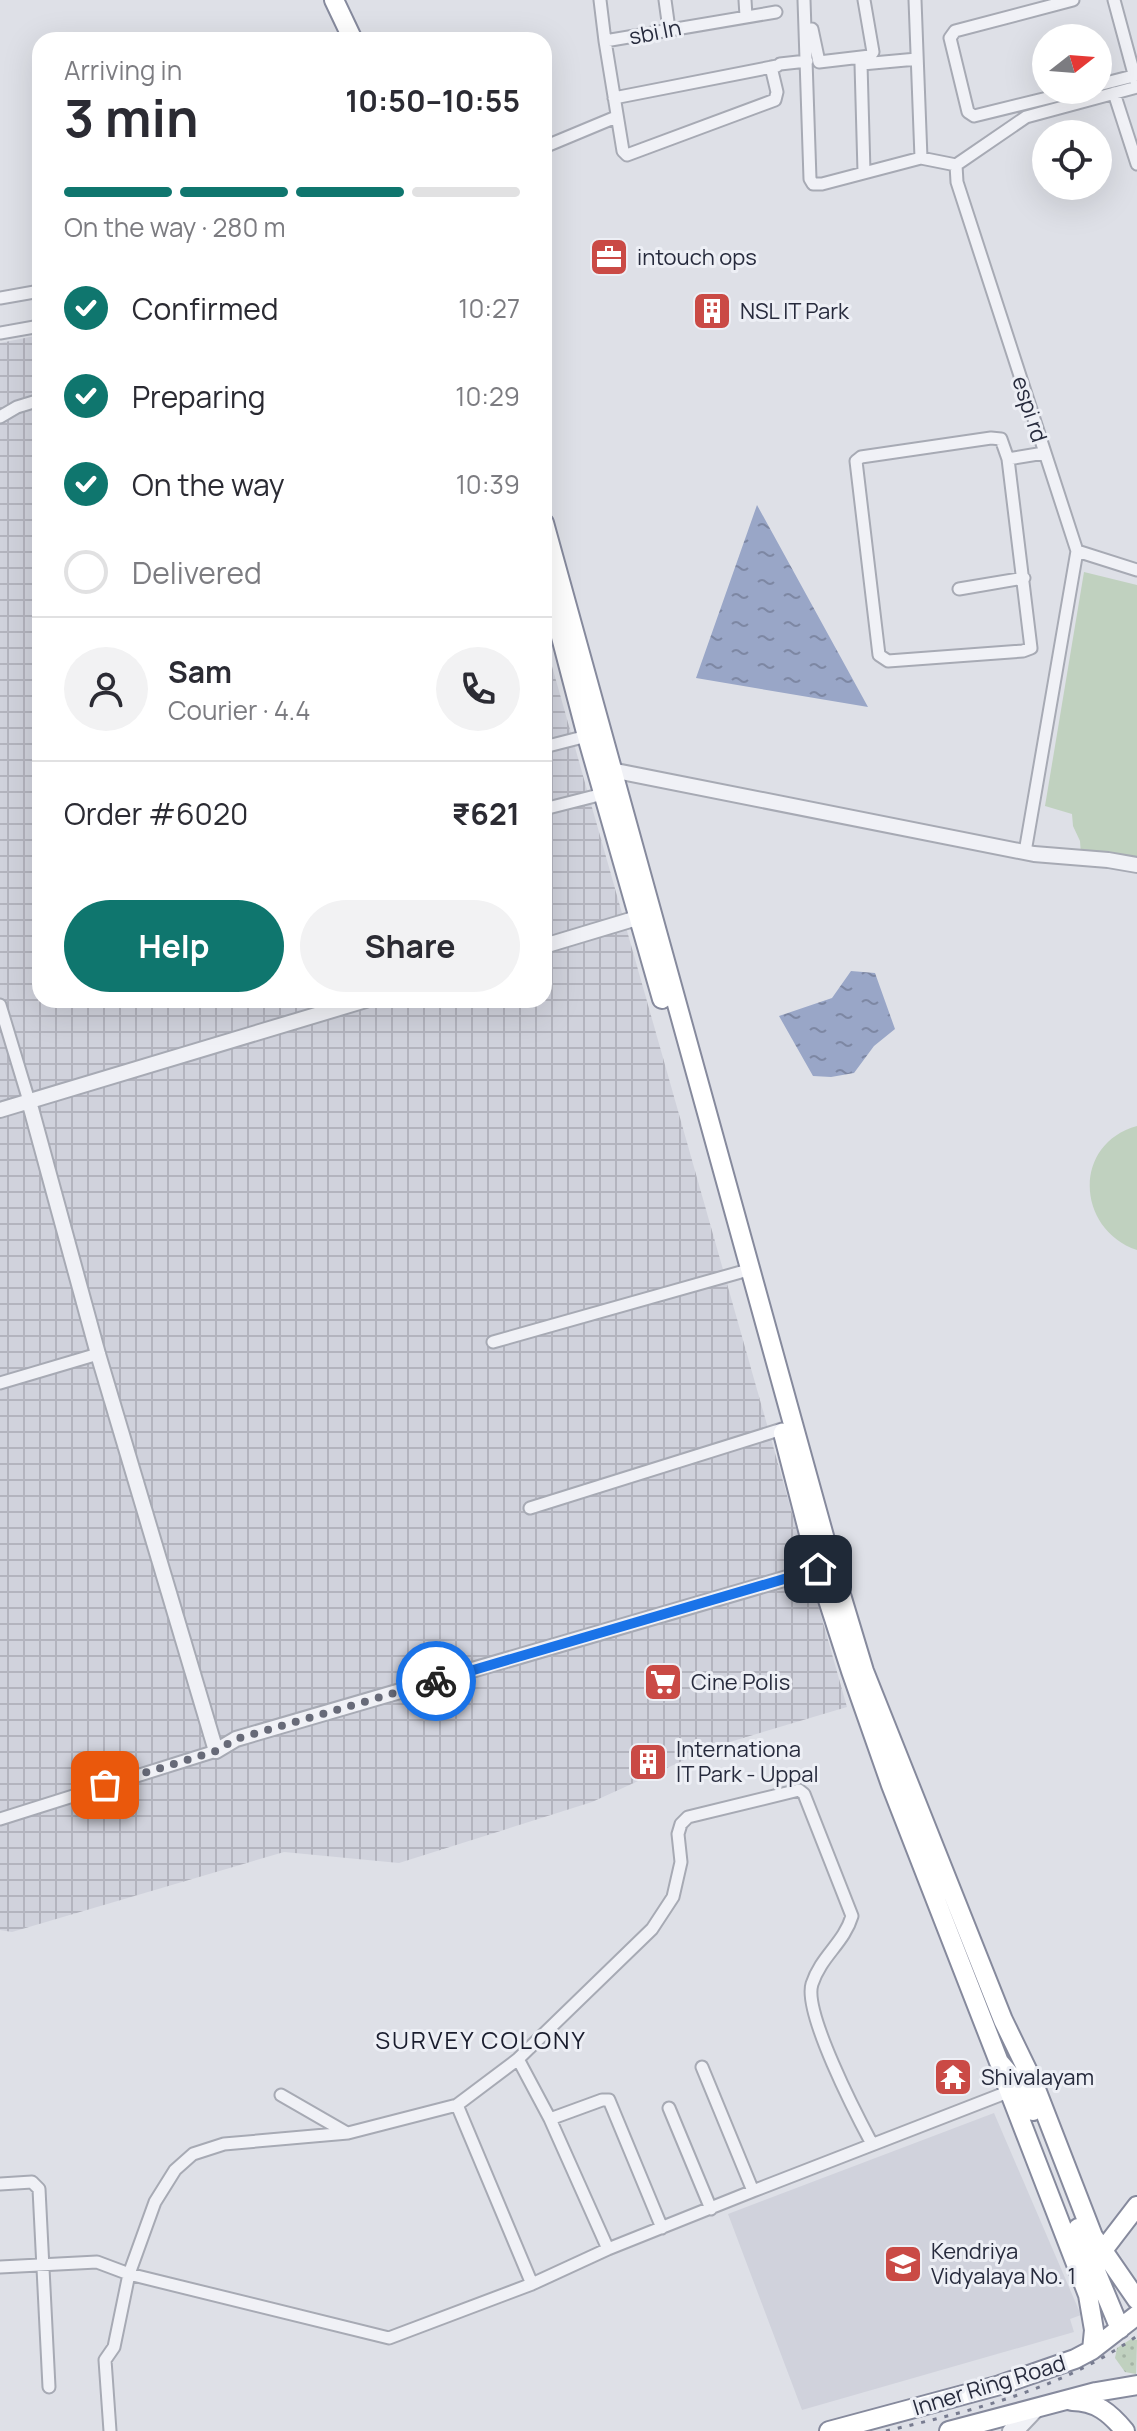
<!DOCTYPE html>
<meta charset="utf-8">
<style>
:root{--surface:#fff;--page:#f2f2f3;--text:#2b2b33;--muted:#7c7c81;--line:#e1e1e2;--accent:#0f766e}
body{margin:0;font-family:Manrope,sans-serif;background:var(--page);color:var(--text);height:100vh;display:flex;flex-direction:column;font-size:30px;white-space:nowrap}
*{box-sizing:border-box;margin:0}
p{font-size:26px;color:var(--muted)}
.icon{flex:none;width:44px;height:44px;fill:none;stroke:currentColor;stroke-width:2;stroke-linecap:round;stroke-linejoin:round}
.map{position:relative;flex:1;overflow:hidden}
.details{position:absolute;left:32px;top:32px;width:520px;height:976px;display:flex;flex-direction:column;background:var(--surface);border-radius:24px;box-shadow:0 8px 32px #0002}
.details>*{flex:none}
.needle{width:52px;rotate:73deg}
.controls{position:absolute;left:1032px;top:24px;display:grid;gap:16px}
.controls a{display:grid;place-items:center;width:80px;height:80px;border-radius:50%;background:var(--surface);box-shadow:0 8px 32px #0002;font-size:40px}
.pin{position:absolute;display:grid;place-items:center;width:68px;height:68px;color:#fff;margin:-34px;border-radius:16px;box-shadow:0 4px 12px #0006}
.courier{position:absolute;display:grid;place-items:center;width:80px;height:80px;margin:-40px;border:6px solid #1a73e8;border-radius:50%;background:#fff;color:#222;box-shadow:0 2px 10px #0007}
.summary em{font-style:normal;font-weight:700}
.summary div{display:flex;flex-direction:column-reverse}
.summary{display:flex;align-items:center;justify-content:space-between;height:136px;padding:0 32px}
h1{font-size:52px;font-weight:700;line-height:60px}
.bar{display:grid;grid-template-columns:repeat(4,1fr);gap:12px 8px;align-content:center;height:96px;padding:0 32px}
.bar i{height:10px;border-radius:6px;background:var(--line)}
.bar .current{background:var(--accent)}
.bar p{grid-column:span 4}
.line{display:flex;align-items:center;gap:20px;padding:0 32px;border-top:2px solid var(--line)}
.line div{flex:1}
.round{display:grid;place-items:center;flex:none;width:84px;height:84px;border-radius:42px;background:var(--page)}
ol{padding:0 32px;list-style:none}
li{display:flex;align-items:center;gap:24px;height:88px}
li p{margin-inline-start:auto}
li .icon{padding:8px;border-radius:50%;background:var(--accent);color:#fff;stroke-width:4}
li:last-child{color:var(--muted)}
li i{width:44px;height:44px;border:4px solid var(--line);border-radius:50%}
.button{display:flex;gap:16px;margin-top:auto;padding:16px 32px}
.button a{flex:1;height:92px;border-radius:48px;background:var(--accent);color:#fff;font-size:32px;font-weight:700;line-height:92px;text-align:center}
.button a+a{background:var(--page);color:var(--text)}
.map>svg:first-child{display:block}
.built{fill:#d0d2dc}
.industrial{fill:url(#industrial-grid)}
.grass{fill:url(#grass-dots)}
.pitch{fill:#c0d1bf}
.water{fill:url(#water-ripples)}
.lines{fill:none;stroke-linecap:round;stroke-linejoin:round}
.minor-casing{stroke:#a7aab4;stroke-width:15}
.tertiary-casing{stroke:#a7aab4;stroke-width:18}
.trunk-casing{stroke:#868a9d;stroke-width:22}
.minor{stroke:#f0f1f6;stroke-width:11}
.tertiary{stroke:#f0f1f6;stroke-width:14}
.trunk{stroke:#fff;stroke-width:18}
.rail{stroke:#787c90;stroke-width:3;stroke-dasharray:4 8;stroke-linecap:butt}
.done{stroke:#676a78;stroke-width:8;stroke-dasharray:0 14.4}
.route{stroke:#1a73e8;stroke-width:10}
.labels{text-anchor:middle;stroke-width:6;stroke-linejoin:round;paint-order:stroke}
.street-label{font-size:22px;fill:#272b3d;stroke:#edeff5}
.poi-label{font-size:22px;fill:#272b3d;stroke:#edeff5;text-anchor:start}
.neighbourhood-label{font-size:24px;letter-spacing:2px;fill:#1a1d2e;stroke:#edeff5}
</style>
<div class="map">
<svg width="1137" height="2431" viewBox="0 0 1137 2431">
<defs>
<pattern id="industrial-grid" width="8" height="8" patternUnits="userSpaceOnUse" patternTransform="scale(2)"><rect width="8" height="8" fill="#d0d2dc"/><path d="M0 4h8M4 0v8" fill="none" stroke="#b3b4be"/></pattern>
<pattern id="grass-dots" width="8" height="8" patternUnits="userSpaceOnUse" patternTransform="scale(2)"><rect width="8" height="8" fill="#c0d1bf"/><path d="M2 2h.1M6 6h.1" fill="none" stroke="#a5b4a5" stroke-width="1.8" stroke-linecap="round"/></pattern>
<pattern id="water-ripples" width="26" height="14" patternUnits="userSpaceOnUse" patternTransform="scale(2)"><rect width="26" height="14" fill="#99a6c7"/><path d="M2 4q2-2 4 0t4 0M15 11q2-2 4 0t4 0" fill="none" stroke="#7d87a3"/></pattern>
</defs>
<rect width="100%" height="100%" fill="#dee0e7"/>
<path class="built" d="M994 2113 1081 2315 1070 2319 1074 2332 802 2410 728 2214Z"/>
<path class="industrial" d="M40 335V1000H544V638L847 1707 713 1747 592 1802 399 1863 284 1852 12 1932 0 1930V343Z"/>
<path class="grass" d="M1131 2339 1137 2340 1136 2374 1125 2372 1115 2358 1117 2348Z"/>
<path class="pitch" d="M1084 572 1137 585V866L1081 855 1080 841 1073 826 1072 814 1045 806Z
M1137 1126V1250C1076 1229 1072 1144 1137 1126Z"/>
<path class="water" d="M757 505 868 707 696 678Z
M851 971 875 973 895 1029 874 1046 854 1073 831 1077 813 1076 779 1016 832 998Z"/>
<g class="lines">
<g class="minor-casing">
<path id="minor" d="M600 0 605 41 776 12
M665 0 669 29
M745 0 746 16
M804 0 810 179 813 184H822L921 158 956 165
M915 0 921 158
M1073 0 955 31 950 38 968 112 974 116 1080 90
M1114 0 1137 85
M812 29 819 62 870 56 873 52 864 0
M605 41 623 151 627 155 775 100 777 92 771 67
M780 64 807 61
M861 64 864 172
M862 64 917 59
M1098 85 1137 75
M1114 93 1137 164
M614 98 777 66
M544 147 616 117
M0 298 40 291
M0 333 40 326
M0 417 17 407 40 400
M1008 459 1031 648 1023 651 888 661 879 655 856 461 861 457 991 438 1001 439 1008 459 1044 453
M1077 551 1137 570
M959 589 1024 578
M544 747 587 736
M544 809 603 794
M1025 852 1077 551 957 182 956 165 1026 117 1137 87
M0 1005 29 1101
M493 1342 741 1272
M0 1383 98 1354
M530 1508 782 1429
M0 1819 216 1751
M518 2059 550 2119 608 2249
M702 2067 753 2191
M281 2095 347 2133
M457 2105 532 2284
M669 2108 711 2209
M550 2119 602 2100H609L662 2228
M0 2184 32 2182 39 2189 49 2387
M0 2267 97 2262 129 2274 389 2338 532 2284 608 2249 753 2191 1013 2090
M110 2431 105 2360 114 2347 129 2274 155 2202 175 2170 193 2154 224 2144 348 2133 457 2105 518 2059 652 1929 673 1897 681 1862 678 1834 681 1824 688 1817 799 1790 804 1794 852 1916C844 1943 821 1956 812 1984 803 2012 857 2116 872 2144"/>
</g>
<g class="tertiary-casing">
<path id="tertiary" d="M611 770 1034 854 1108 860 1137 865
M544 946 647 915
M29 1101 98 1354 216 1751
M0 1110 366 1000
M216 1751 236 1739 818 1569
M1010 2431 1019 2428 1038 2408"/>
</g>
<g class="trunk-casing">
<path id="trunk" d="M334 0 353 40
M544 523 832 1565 864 1671 1003 2020 1034 2084 1093 2236 1137 2300
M544 572 588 740 662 999
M783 1433 818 1569 851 1671 891 1785 999 2062 1025 2092 1033 2111
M1001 2070 1088 2295 1094 2330 1092 2350
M1078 2228 1120 2329
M1104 2249 1137 2206
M1072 2401C1096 2401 1110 2413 1125 2431
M829 2431 1000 2385 1075 2359 1092 2350 1137 2315
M949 2431 1096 2392 1137 2385"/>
</g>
<use href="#minor" class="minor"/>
<use href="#tertiary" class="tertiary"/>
<use href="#trunk" class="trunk"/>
<path class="rail" d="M886 2431C975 2410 1061 2389 1137 2336"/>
</g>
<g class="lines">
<path class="done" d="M105 1785 216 1751 236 1739 436 1681"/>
<path class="route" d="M436 1681 818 1569"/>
</g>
<defs>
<g id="office-square" transform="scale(2)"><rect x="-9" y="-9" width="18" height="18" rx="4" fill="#ca4a45" stroke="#edeff5"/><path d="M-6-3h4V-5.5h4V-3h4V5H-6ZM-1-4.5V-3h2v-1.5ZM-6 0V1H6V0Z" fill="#fff"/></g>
<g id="building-square" transform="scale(2)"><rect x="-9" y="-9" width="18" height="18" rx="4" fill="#ca4a45" stroke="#edeff5"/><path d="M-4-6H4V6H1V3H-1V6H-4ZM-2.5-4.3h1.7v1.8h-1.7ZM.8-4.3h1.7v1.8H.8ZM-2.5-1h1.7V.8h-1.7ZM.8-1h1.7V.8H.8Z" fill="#fff"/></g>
<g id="supermarket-square" transform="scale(2)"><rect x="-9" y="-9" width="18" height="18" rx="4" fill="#ca4a45" stroke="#edeff5"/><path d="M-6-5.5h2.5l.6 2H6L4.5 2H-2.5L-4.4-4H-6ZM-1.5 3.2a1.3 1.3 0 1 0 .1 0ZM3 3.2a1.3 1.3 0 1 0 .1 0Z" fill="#fff"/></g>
<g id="temple-square" transform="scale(2)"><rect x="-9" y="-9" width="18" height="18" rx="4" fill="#ca4a45" stroke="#edeff5"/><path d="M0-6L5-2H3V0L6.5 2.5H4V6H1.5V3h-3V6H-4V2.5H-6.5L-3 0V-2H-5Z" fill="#fff"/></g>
<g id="school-square" transform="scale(2)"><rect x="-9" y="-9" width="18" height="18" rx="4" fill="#ca4a45" stroke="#edeff5"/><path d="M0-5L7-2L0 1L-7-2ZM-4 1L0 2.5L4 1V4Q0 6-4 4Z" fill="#fff"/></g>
</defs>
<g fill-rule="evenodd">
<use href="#office-square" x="609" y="257"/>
<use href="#building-square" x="712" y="311"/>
<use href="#supermarket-square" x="663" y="1682"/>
<use href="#building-square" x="648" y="1762"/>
<use href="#temple-square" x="953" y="2077"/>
<use href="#school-square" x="903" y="2264"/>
</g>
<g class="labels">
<g class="street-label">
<text transform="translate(655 32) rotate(-11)" y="8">sbi ln</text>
<text transform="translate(1030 409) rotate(72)" y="8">espi rd</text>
<text transform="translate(989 2385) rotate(-17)" y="8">Inner Ring Road</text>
</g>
<g class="poi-label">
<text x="637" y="265">intouch ops</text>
<text x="740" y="319">NSL IT Park</text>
<text x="691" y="1690">Cine Polis</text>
<text x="676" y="1757">Internationa<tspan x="676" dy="25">IT Park - Uppal</tspan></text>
<text x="981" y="2085">Shivalayam</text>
<text x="931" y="2259">Kendriya<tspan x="931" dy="25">Vidyalaya No. 1</tspan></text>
</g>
<g class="neighbourhood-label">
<text x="481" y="2049">SURVEY COLONY</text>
</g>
</g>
</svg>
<div class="controls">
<a><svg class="needle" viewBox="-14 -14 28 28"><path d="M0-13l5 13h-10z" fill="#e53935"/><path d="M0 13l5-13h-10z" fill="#7c7c81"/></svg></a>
<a><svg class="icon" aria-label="locate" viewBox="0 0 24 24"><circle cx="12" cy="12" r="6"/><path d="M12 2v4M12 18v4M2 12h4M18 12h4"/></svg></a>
</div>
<div class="pin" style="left:105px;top:1785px;background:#ea580c"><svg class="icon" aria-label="bag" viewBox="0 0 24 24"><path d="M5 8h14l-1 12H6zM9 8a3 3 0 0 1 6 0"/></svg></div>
<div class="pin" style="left:818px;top:1569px;background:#1f2937"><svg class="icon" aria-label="home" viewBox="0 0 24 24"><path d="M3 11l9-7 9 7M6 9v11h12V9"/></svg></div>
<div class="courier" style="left:436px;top:1681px"><svg class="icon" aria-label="bike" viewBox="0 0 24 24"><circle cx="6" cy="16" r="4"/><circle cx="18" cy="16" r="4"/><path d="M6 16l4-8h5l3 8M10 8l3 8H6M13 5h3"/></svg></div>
<section class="details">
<div class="summary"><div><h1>3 min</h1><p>Arriving in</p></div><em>10:50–10:55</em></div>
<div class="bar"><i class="current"></i><i class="current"></i><i class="current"></i><i></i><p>On the way · 280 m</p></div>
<ol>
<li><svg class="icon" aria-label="check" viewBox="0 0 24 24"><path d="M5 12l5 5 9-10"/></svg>Confirmed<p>10:27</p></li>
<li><svg class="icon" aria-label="check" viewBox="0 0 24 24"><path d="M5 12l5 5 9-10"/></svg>Preparing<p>10:29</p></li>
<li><svg class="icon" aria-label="check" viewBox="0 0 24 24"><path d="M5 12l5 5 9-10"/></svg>On the way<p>10:39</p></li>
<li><i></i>Delivered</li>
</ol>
<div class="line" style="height:144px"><a class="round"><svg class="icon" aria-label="person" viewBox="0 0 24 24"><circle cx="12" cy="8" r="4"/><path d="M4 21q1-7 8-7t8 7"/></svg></a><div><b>Sam</b><p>Courier · 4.4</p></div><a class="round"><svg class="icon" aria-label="phone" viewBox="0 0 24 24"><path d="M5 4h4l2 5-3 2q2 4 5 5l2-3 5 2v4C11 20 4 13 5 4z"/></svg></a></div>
<div class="line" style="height:104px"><div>Order #6020</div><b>₹621</b></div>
<div class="button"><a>Help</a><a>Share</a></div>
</section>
</div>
